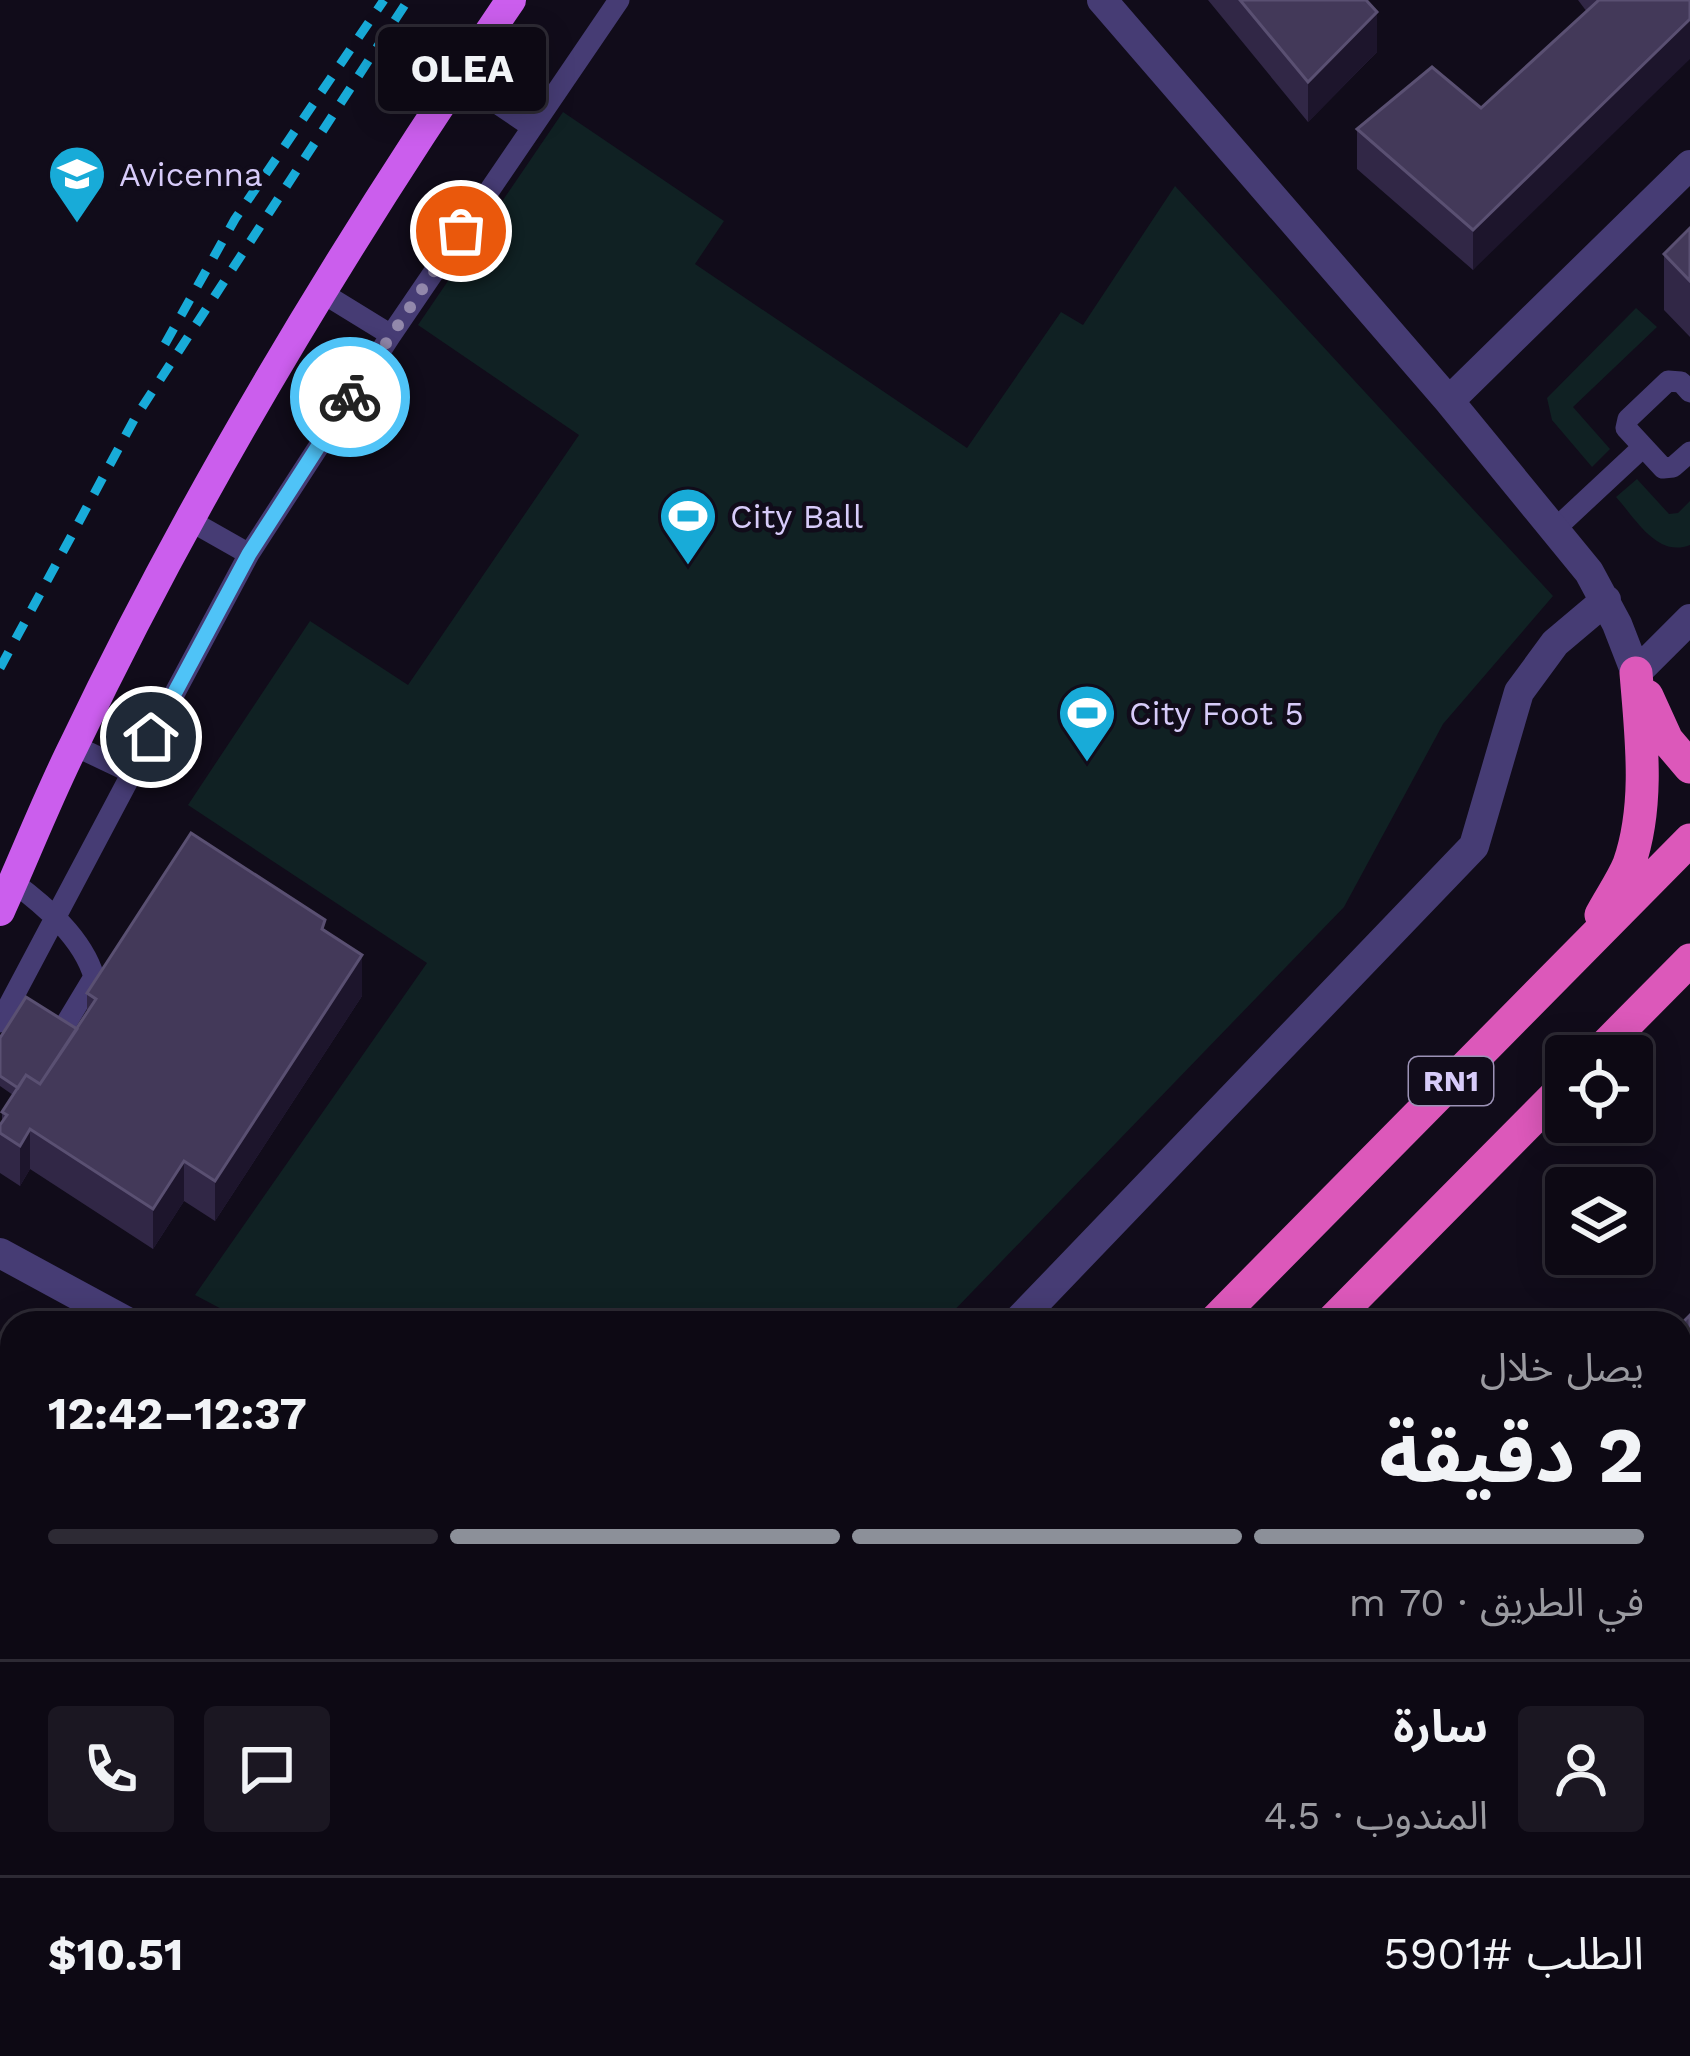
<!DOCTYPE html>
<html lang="ar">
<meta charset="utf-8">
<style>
:root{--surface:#0d0914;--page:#1b1722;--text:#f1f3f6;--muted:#9a9aa0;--line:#2d2a34;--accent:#8c9099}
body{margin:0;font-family:"Work Sans","Noto Sans Arabic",sans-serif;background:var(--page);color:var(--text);direction:rtl;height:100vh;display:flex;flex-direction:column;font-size:45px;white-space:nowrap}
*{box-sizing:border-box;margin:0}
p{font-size:39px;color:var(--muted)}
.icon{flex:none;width:66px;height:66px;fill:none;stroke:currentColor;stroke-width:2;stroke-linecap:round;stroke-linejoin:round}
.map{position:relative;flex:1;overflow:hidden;direction:ltr}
.drawer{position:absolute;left:0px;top:1311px;width:1692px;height:747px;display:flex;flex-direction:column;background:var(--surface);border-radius:36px 36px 0 0;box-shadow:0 6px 30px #0003,0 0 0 3px var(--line);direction:rtl}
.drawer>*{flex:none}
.controls{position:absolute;left:1545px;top:1035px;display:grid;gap:24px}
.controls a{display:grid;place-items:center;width:108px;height:108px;border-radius:12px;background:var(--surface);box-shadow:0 6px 30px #0003,0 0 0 3px var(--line);font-size:60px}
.pin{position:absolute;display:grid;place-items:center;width:102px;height:102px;color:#fff;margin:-51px;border:6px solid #fff;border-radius:50%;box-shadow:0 3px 12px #0007}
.courier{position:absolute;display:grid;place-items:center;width:120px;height:120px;margin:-60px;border:9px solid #4fc3f7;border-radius:50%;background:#fff;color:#222;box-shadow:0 3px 15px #0007}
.bubble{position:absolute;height:84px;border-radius:12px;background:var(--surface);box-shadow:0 6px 30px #0003,0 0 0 3px var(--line);font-size:39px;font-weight:700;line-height:84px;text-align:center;direction:rtl}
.summary em{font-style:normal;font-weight:700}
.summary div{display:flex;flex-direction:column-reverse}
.summary{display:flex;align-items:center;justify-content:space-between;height:204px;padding:0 48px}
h1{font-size:78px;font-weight:700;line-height:90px}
.bar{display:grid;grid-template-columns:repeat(4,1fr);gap:18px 12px;align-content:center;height:144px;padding:0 48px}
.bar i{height:15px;border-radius:9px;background:var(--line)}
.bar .selected{background:var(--accent)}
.bar p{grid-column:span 4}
.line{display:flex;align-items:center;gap:30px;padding:0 48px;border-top:3px solid var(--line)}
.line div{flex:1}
.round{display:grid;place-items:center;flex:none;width:126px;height:126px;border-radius:12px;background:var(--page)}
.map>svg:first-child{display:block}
.green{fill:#102123}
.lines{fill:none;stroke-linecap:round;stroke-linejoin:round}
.service{stroke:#463c74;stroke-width:21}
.minor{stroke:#463c74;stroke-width:30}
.primary{stroke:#cb5eed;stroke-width:30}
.trunk{stroke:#dc58ba;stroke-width:33}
.rail{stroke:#18abd8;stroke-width:9;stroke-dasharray:18 15;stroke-linecap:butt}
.wall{fill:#312746}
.shaded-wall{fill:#1d152c}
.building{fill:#433959;stroke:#5a5072;stroke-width:3}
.done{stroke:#9288ab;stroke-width:12;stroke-dasharray:0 21.6}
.route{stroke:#4fc3f7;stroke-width:15}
.labels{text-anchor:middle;stroke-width:9;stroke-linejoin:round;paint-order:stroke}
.shield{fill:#110c1a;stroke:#9c92b6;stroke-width:3}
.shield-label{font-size:30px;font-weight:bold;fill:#d7cbf9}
.poi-label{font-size:33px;fill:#d7cbf9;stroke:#110c1a;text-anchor:start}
</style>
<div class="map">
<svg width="1690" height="2056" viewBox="0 0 1690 2056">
<rect width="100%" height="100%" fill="#110c1a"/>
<path class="green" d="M563 112 724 221 695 264 967 448 1061 312 1083 325 1175 186 1553 596 1443 724 1344 907 942 1323H248L195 1295 427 963 188 805 310 621 408 685 579 435 418 325Z
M1636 308 1657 327 1573 407 1610 449 1592 467 1552 420 1547 398Z
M1637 479 1669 514 1678 513 1690 501V545C1657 558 1636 519 1616 497Z"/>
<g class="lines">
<path class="service" d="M458 77 532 127
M321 292 391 335 619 0
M1690 392 1681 382 1668 381 1628 419 1626 428 1663 468 1673 467 1690 452
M189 520 249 554 391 335
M1555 529 1643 447
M73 745 132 773 249 554
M13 882C44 905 83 938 94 977L62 1030
M0 1022 132 773"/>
<path class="minor" d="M1102 0 1449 401 1589 572 1617 624 1636 673 1690 619
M1449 401 1690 165
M0 1253 129 1323
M1016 1323 1474 846 1519 692 1555 643 1606 600
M1680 1586 1690 1597
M1680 1794 1690 1785
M230 2046 232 2056
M1512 2046 1513 2056
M1558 2046 1565 2056
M297 2056 307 2046
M1398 2056 1409 2046"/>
<path class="primary" d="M0 911C25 856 47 799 74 745 198 485 349 237 511 0"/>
<path class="trunk" d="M1647 696 1667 740 1690 767
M1601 915C1610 898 1622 881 1629 864 1650 804 1641 735 1636 673
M1595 1056 1690 960
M1213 1323 1690 840
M1330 1323 1566 1085
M489 2056 499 2046
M604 2056 614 2046"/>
<path class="rail" d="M165 344 235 219 384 0
M0 668 135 418 408 0"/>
</g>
<path class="wall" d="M1208 0H1366L1377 52 1308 122Z
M1578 0H1690L1473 270 1357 169V129L1481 108 1587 12Z
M1690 228V337L1664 310V254Z
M325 931 362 996 215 1221 184 1201 153 1249 30 1169 20 1186 0 1173V1125L2 1121V1112L13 1095 0 1086V1038L77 1029 87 1013V993Z
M1690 1315V1388L1680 1375V1325Z
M12 1885V2026L0 2027V1889Z
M1690 1997V2027L1686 2021V2000Z
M1076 2046H1167L1175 2056H1085Z
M1223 2046H1294L1279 2056H1231Z"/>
<path class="shaded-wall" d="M1377 12V52L1308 122V82Z
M1690 19V59L1473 270V230Z
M362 955V996L215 1221V1181Z
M30 1129V1169L20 1186V1146Z
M184 1161V1201L153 1249V1209Z
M1690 1945V1966L1680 1974V1952Z
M1262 2046H1294L1279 2056H1248Z"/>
<path class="building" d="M1240 0H1366L1377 12 1308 82Z
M1599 0H1690V19L1473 230 1357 129 1432 67 1481 108Z
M1690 228V281L1664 254Z
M191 833 325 920 322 929 362 955 215 1181 184 1161 153 1209 30 1129 20 1146 0 1133V1125L7 1115 2 1112 26 1075 40 1084 96 999 87 993Z
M26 997 77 1029 40 1084 26 1075 18 1088 0 1076V1038Z
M1690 1315V1366L1680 1354V1325Z
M12 1885V1996H0V1889Z
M1680 1911 1690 1927V1945L1680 1952Z
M1094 2046H1167L1175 2056H1103Z
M1240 2046H1262L1248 2056Z"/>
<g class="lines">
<path class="done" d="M350 397 461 231"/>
<path class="route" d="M151 737 249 554 350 397"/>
</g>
<defs>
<g id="school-pin" transform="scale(3)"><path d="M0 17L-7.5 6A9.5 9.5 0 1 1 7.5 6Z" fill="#18abd8" stroke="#110c1a"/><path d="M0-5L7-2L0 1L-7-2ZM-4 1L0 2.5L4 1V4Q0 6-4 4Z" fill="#fff"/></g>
<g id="stadium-pin" transform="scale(3)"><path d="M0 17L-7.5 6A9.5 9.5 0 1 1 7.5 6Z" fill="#18abd8" stroke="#110c1a"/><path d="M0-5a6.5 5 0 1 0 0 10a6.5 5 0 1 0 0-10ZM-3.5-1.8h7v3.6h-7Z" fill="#fff"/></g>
</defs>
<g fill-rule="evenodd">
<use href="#school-pin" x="77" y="174"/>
<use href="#stadium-pin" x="688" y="516"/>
<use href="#stadium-pin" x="1087" y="713"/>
</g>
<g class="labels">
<rect class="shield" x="1409" y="1057" width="84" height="48" rx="9"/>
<g class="shield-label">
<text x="1451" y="1091">RN1</text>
</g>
<g class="poi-label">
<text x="119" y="186">Avicenna</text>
<text x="730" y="528">City Ball</text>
<text x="1129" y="725">City Foot 5</text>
</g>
</g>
</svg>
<div class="controls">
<a><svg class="icon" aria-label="locate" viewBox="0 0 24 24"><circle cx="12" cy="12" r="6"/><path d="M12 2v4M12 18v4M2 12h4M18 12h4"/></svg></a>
<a><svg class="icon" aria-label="layers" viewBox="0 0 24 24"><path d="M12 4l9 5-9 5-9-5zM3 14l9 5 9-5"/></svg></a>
</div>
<div class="pin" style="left:461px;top:231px;background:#ea580c"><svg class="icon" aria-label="bag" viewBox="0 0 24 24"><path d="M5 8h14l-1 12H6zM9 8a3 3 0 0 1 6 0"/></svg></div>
<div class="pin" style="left:151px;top:737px;background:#1f2937"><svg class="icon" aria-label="home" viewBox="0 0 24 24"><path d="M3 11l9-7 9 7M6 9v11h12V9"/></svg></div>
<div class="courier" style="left:350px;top:397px"><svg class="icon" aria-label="bike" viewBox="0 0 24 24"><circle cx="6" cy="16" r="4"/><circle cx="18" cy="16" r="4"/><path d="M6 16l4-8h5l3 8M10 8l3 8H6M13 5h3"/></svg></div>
<div class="bubble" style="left:378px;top:27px;width:168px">OLEA</div>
<section class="drawer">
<div class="summary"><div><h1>2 دقيقة</h1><p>يصل خلال</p></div><em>12:37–12:42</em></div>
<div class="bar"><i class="selected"></i><i class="selected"></i><i class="selected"></i><i></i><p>في الطريق · 70 m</p></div>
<div class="line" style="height:216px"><a class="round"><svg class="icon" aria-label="person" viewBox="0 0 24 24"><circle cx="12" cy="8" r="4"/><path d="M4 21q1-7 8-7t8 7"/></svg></a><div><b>سارة</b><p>المندوب · 4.5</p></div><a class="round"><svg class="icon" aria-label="chat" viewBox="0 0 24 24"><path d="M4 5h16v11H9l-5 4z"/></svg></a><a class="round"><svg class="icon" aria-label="phone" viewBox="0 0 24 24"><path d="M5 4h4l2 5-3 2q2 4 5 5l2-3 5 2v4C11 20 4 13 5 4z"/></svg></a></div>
<div class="line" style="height:156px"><div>الطلب #5901</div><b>$10.51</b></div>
</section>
</div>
